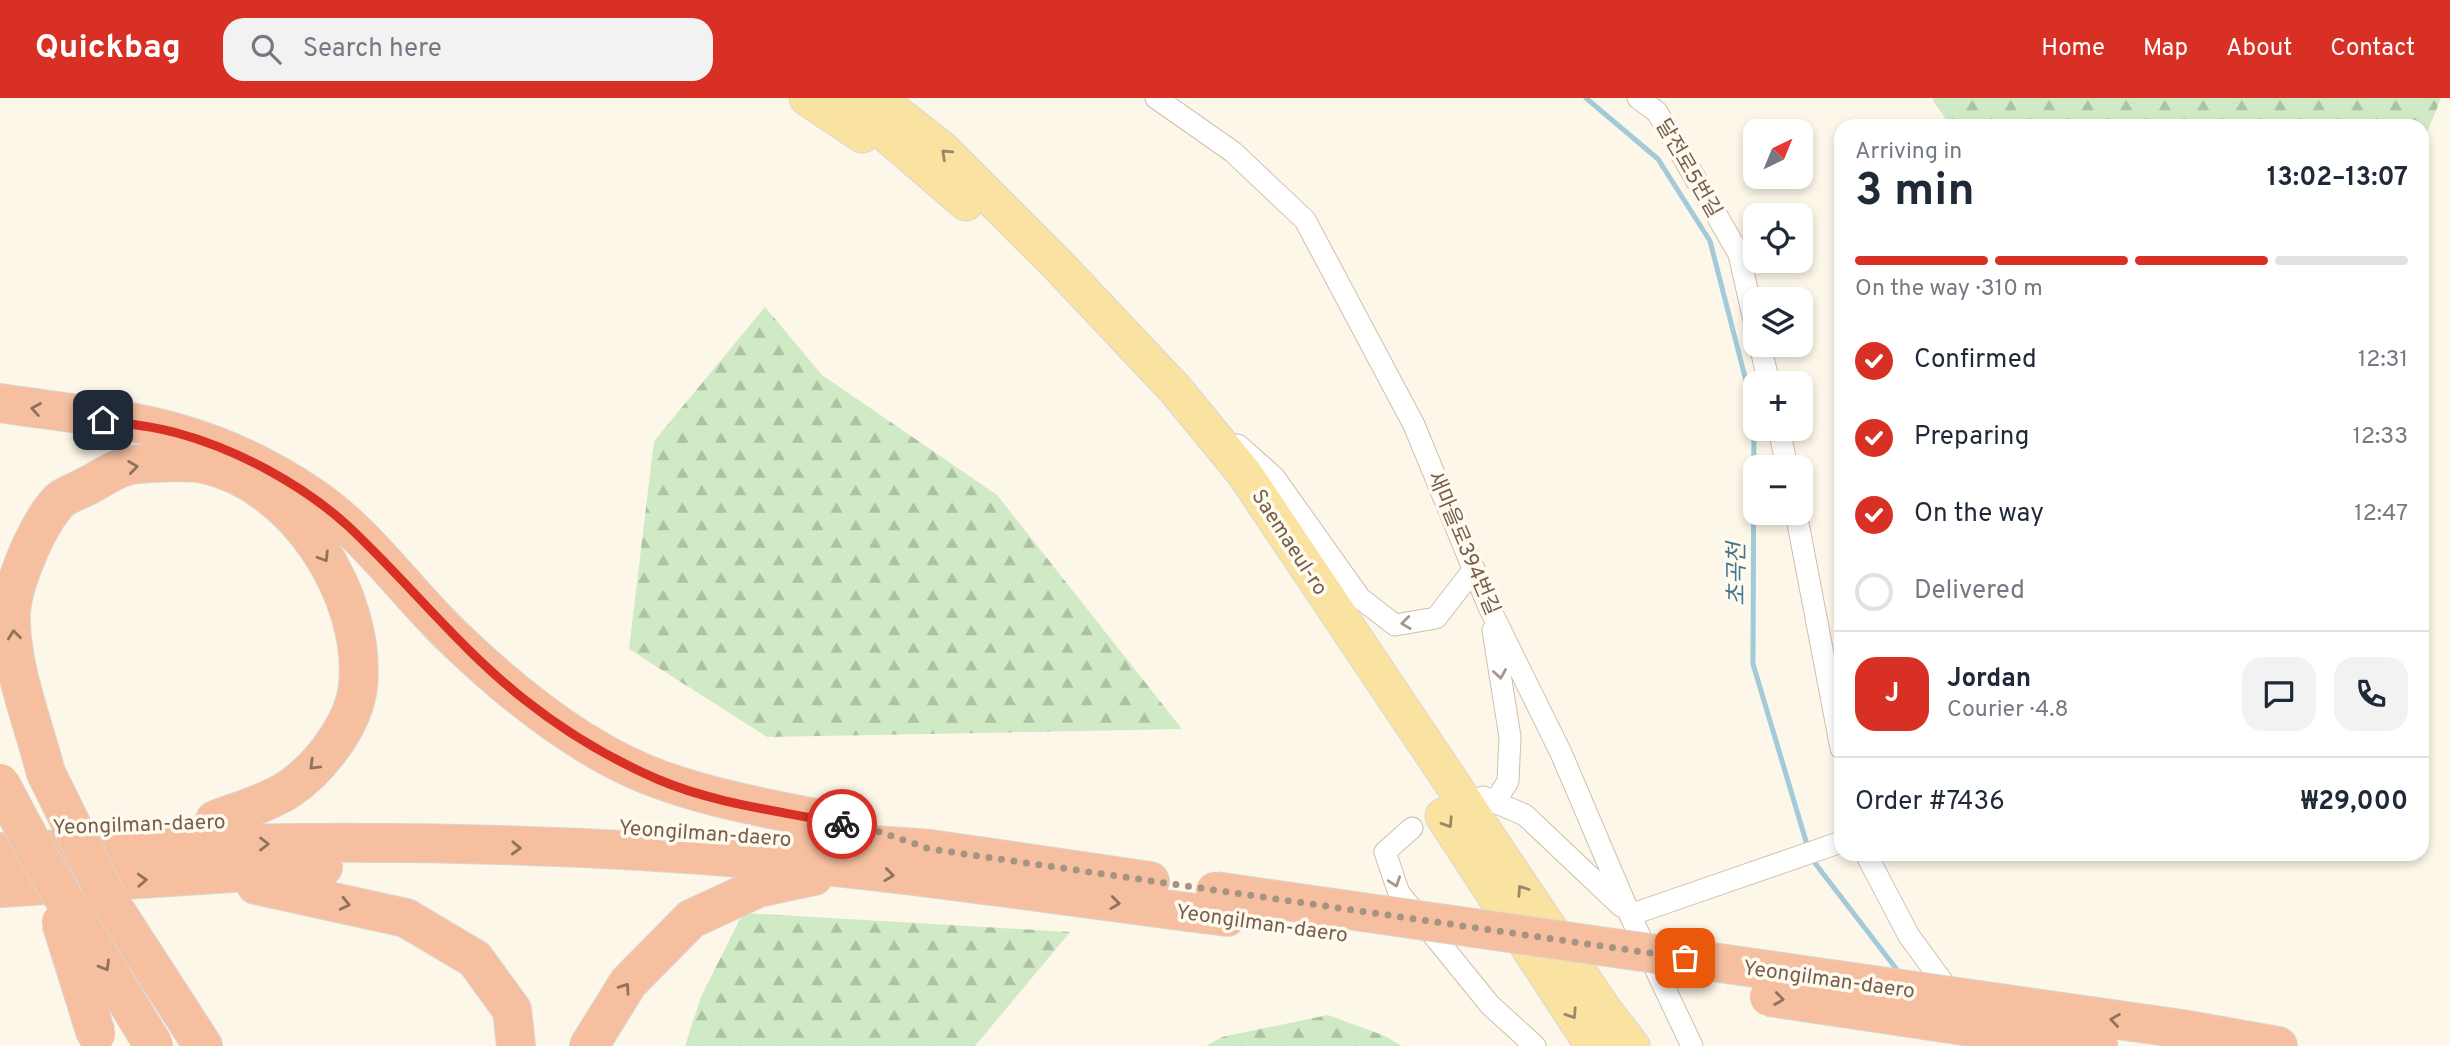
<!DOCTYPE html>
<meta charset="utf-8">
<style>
:root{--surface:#fff;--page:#f2f2f3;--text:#1f2937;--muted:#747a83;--line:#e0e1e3;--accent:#d93025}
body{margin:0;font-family:Overpass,"Noto Sans KR",sans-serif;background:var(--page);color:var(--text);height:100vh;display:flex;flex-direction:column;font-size:26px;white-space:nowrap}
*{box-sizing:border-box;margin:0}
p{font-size:23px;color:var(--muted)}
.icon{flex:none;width:38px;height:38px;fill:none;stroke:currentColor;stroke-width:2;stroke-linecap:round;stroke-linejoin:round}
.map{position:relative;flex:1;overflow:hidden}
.details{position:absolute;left:1834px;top:21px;width:595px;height:742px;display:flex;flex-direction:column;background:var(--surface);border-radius:21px;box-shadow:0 4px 10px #0003}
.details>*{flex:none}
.needle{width:46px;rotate:43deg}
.buttons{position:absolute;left:1743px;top:21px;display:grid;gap:14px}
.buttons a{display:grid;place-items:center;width:70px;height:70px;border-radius:14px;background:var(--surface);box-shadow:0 4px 10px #0003;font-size:35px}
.pin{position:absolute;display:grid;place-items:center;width:60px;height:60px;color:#fff;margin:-30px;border-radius:14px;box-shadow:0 4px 10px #0006}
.courier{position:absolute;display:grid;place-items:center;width:70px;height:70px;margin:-35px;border:5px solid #d93025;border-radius:50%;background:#fff;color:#222;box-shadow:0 2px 9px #0007}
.headline em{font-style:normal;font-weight:700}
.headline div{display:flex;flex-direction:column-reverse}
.headline{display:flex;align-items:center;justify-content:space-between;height:119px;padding:0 21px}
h1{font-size:46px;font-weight:700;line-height:52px}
.bar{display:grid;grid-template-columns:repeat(4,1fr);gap:10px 7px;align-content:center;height:84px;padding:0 21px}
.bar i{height:9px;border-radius:5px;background:var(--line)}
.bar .current{background:var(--accent)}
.bar p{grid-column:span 4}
.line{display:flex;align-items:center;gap:18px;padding:0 21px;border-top:2px solid var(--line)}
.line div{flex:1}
.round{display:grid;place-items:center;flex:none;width:74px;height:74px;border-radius:21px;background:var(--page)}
ol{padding:0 21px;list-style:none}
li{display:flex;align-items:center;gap:21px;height:77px}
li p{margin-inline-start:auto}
li .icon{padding:7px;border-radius:50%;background:var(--accent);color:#fff;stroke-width:4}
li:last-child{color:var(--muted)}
li i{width:38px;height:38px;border:4px solid var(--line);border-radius:50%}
header{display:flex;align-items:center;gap:42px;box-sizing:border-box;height:98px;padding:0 35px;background:var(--accent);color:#fff}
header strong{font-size:33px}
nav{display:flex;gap:38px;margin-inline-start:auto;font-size:24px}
.search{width:490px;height:63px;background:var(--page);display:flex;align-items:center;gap:18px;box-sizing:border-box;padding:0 24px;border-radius:21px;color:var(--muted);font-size:26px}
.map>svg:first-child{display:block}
.forest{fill:url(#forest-firs)}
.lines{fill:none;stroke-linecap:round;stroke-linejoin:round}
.stream{stroke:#a2cad8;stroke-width:5}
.street-casing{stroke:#cfbfae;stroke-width:23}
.primary-casing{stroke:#dcd5d0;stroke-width:37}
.highway-casing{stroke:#dcd5d0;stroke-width:40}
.street{stroke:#fff;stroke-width:21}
.primary{stroke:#fae2a1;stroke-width:35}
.highway{stroke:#f6bfa0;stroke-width:38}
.highway-bridge-casing{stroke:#dcd5d0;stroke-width:40;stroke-linecap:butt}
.highway-bridge{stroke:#f6bfa0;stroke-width:38}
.oneway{stroke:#9e8666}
.oneway2{stroke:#90725d}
.oneway3{stroke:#a7978b}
.done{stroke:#a69483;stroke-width:7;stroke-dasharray:0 12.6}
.route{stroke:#d93025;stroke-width:9}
.labels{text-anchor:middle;stroke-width:7;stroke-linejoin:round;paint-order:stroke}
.street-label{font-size:21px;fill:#775f4c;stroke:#fffaef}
.water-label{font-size:23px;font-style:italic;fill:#45778a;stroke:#fffaef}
</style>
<header>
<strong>Quickbag</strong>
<div class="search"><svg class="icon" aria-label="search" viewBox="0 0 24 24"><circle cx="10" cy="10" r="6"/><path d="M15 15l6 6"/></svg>Search here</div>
<nav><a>Home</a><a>Map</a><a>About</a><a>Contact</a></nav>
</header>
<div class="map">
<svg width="2450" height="948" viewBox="0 0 2450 948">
<defs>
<pattern id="forest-firs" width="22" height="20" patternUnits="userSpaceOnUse" patternTransform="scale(1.75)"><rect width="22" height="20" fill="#d1eac6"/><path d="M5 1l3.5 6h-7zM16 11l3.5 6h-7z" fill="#aec1a3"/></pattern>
</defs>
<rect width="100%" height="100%" fill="#fcf7e8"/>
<path class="forest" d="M1932 0H2441L2422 47V28H1950Z
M765 209 822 277 997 397 1182 631 767 639 629 551 654 343Z
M743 815 1070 834 975 948H685L701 899Z
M1328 917 1385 938 1402 948H1206L1222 939Z"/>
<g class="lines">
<path class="stream" d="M1586 0 1658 61 1710 143 1754 314 1753 566 1808 750
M1811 760 1901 877"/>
<g class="street-casing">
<path id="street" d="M1156 0 1233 54 1305 122 1414 327 1489 509 1561 655 1630 817 1692 948
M1638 0 1657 14 1739 156 1755 227
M1760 247 1769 285
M1779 331 1787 369
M1238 347 1274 379 1360 500 1395 527 1436 520 1474 471
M1796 415 1841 650
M1493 532 1510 639 1508 683 1495 704
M1483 699 1525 717 1621 808
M1412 730 1385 754 1399 795 1490 907 1535 948
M1866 756 1909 838 1953 898
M1630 817 1841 744"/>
</g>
<g class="primary-casing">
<path id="primary" d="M807 0 862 37
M844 0 966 105
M877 0 942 51 1059 168 1175 291 1244 375 1604 912 1632 948
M1443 718 1593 948"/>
</g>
<g class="highway-casing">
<path id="highway" d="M0 305C58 314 121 319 177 335 223 348 271 371 311 398 366 435 405 493 453 539 510 594 585 655 661 682 722 704 787 714 851 727
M46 675C33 624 9 567 11 514 13 484 38 425 59 403 65 397 78 393 87 388 99 382 111 373 124 369 137 364 190 363 204 366 295 385 367 497 358 588 354 626 320 670 289 691 268 705 238 713 215 722
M807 742 930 751 1150 783
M0 754C252 741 515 740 766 762 920 776 1074 800 1227 819
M256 787 406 820 475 861 512 912 516 948
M0 790 323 769
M108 801 203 948
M2182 931 2278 948
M589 948 628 885 691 821 758 790 814 778"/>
</g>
<use href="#street" class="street"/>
<use href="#primary" class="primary"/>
<use href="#highway" class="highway"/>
<g class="highway-bridge-casing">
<path id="highway-bridge" d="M46 675 108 801
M0 685 44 768 154 948
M1215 793 2182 931
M61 824 96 936
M1769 899 2099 948"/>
</g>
<use href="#highway-bridge" class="highway-bridge"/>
</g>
<defs><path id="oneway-chevron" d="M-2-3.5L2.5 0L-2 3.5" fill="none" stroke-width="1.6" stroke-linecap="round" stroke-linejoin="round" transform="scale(1.75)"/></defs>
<g class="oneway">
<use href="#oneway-chevron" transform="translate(946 56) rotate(-137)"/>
<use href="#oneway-chevron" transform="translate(1448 725) rotate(57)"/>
<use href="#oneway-chevron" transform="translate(1522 792) rotate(-124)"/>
<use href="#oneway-chevron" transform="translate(1572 916) rotate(57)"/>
</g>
<g class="oneway2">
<use href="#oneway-chevron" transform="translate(36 311) rotate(-171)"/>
<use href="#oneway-chevron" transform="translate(133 369) rotate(-8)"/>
<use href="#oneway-chevron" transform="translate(324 459) rotate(58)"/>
<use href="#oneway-chevron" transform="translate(14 537) rotate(-96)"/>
<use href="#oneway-chevron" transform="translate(314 667) rotate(136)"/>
<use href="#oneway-chevron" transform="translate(264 746)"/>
<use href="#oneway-chevron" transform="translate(516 750) rotate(2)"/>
<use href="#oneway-chevron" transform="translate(889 777) rotate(7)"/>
<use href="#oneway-chevron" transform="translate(142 782) rotate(-3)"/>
<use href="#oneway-chevron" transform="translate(1115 805) rotate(7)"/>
<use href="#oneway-chevron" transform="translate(345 806) rotate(13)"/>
<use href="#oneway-chevron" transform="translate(105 868) rotate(59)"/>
<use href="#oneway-chevron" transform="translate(625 890) rotate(-55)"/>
<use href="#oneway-chevron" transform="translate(1779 901) rotate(8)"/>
<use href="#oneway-chevron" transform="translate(2115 922) rotate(-172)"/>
</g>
<g class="oneway3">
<use href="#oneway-chevron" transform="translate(1406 525) rotate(173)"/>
<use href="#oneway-chevron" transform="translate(1500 576) rotate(81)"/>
<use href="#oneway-chevron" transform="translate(1395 784) rotate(71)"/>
</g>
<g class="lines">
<path class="done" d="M842 726 877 733 930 751 1685 860"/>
<path class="route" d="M103 322C127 326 153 328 177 335 236 351 302 386 348 428 409 485 459 550 525 602 564 633 611 661 657 681 715 706 781 713 842 726"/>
</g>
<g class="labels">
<g class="street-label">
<text transform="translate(1689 70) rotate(60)" y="7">달전로5번길</text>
<text transform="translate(1290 444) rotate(57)" y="7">Saemaeul-ro</text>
<text transform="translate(1464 445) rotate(67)" y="7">새마을로394번길</text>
<text transform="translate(139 726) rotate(-2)" y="7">Yeongilman-daero</text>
<text transform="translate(705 735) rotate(4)" y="7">Yeongilman-daero</text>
<text transform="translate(1262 825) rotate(8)" y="7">Yeongilman-daero</text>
<text transform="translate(1829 881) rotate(8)" y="7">Yeongilman-daero</text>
</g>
<g class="water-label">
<text transform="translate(1736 476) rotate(-90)" y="8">초곡천</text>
</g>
</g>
</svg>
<div class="buttons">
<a><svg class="needle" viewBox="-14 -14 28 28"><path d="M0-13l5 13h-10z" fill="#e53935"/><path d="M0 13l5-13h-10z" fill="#747a83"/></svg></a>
<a><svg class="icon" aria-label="locate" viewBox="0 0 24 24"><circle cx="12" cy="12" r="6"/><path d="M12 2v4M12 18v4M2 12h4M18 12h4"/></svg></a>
<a><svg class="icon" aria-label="layers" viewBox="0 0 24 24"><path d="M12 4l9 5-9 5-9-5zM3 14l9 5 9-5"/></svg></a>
<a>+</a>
<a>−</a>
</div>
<div class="pin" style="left:1685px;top:860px;background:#ea580c"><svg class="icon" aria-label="bag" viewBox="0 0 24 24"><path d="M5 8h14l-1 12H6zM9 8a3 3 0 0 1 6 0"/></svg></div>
<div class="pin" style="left:103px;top:322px;background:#1f2937"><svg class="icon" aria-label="home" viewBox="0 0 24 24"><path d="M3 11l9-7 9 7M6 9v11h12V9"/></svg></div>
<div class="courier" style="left:842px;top:726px"><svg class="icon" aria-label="bike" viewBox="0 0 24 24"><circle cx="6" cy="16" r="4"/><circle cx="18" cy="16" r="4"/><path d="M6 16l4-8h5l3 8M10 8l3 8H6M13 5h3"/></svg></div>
<section class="details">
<div class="headline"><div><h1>3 min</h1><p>Arriving in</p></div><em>13:02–13:07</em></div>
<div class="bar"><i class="current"></i><i class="current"></i><i class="current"></i><i></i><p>On the way · 310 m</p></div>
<ol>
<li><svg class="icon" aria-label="check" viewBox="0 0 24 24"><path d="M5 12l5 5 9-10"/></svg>Confirmed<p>12:31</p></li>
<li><svg class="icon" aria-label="check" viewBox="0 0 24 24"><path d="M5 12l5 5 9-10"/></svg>Preparing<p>12:33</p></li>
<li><svg class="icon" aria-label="check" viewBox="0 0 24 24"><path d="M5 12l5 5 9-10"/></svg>On the way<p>12:47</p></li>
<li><i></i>Delivered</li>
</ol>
<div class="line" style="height:126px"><b class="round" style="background:var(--accent);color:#fff">J</b><div><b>Jordan</b><p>Courier · 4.8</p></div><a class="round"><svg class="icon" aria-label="chat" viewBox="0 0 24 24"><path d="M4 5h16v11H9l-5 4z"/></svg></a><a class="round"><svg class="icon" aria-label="phone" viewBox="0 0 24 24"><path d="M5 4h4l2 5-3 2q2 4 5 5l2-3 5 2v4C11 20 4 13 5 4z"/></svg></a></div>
<div class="line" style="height:91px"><div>Order #7436</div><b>₩29,000</b></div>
</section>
</div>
